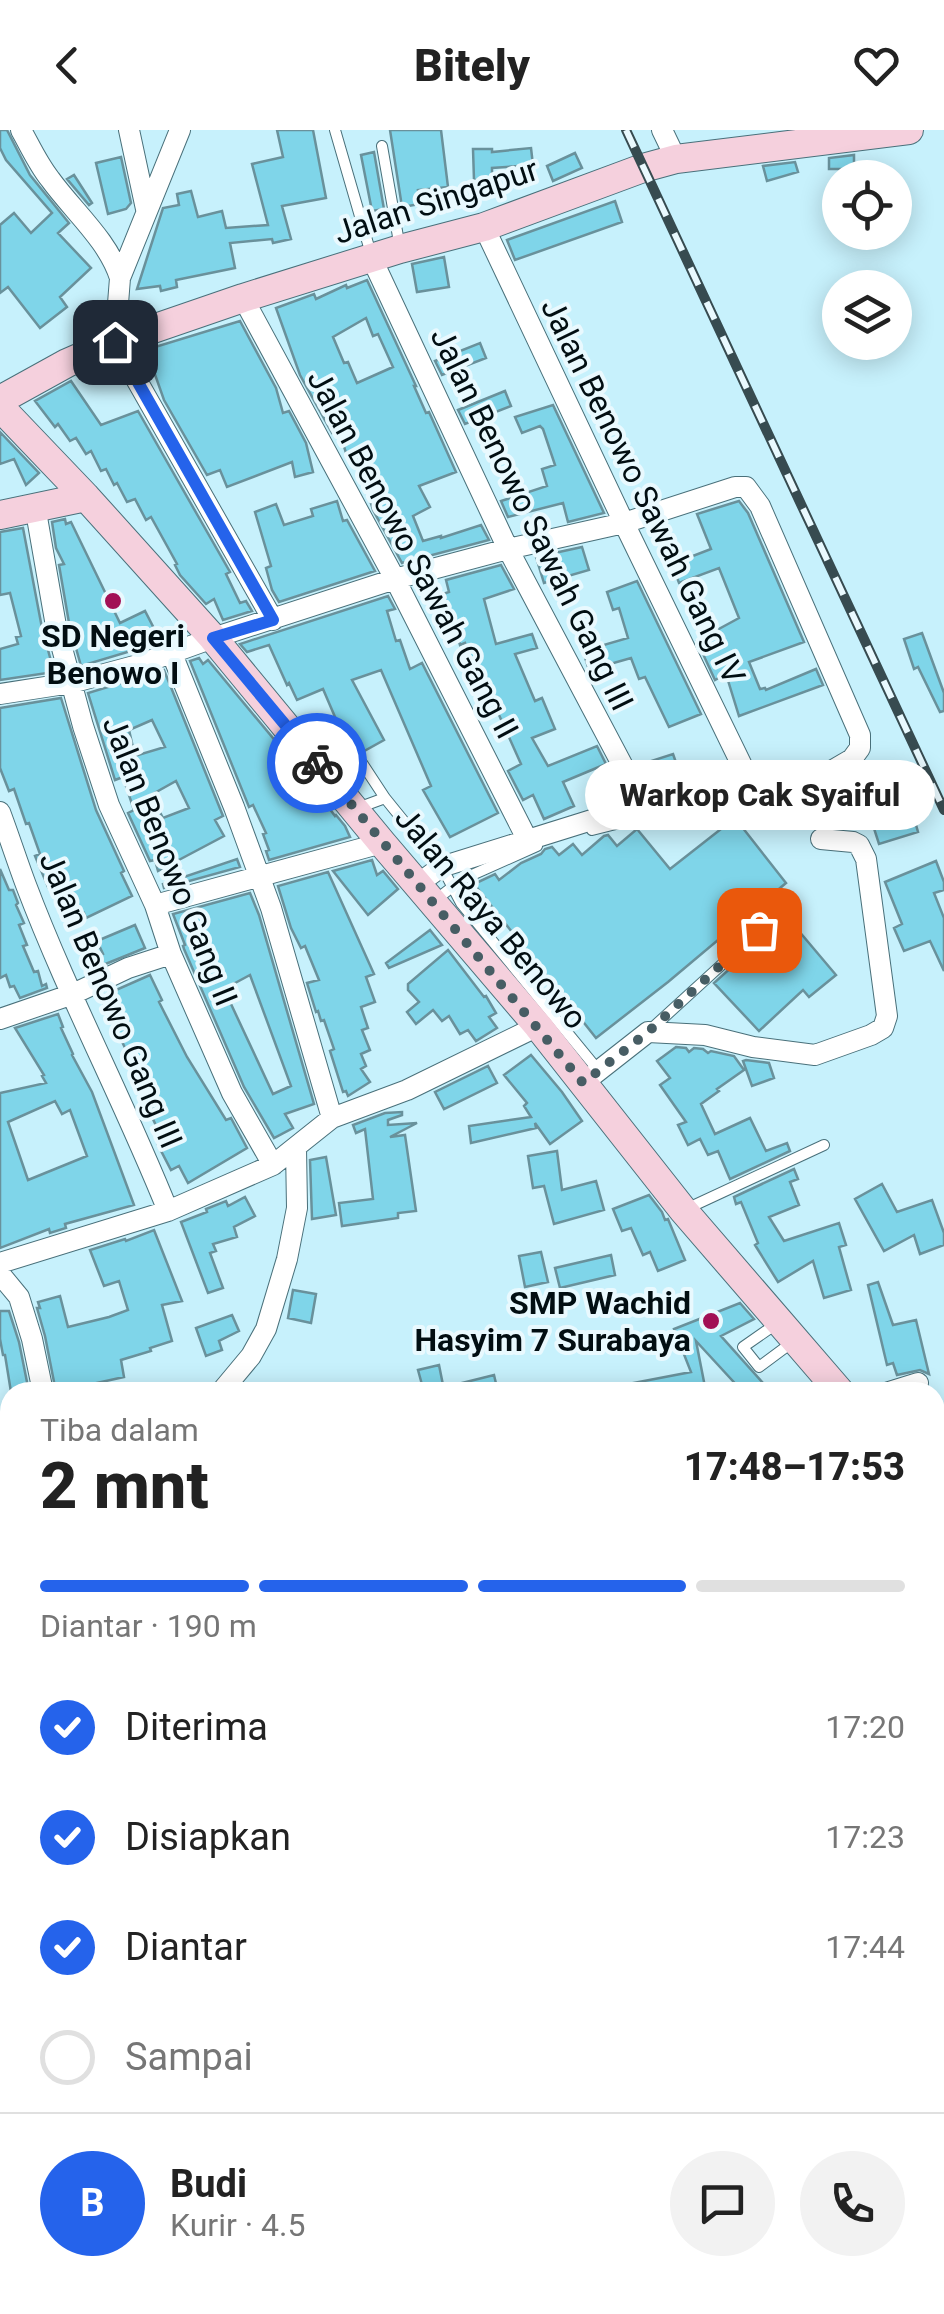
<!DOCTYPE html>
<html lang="id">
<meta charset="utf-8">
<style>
:root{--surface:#fff;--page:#f2f2f2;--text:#222;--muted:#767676;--line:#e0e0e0;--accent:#2563eb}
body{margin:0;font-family:Roboto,sans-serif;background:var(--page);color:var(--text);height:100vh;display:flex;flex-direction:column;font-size:38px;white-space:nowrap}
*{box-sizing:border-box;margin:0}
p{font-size:32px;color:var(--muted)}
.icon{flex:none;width:55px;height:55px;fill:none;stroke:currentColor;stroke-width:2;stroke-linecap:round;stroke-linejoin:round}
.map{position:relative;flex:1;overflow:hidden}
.side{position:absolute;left:0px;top:1252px;width:945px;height:932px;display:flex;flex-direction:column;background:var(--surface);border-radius:30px 30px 0 0;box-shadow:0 5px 25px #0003}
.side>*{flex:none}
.buttons{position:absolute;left:822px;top:30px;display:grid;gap:20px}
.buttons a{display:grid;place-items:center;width:90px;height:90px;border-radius:50%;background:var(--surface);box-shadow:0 5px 25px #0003;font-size:50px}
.pin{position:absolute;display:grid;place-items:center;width:85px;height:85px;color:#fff;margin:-42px;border-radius:20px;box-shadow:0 5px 15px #0006}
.courier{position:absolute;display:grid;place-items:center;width:100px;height:100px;margin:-50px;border:8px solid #2563eb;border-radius:50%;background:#fff;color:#222;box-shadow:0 2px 12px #0007}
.bubble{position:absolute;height:70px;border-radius:35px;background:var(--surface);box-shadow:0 5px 25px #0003;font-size:32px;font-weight:800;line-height:70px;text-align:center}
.summary em{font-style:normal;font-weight:800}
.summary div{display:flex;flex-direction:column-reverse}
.summary{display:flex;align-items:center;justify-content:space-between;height:170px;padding:0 40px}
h1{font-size:65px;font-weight:800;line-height:75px}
.bar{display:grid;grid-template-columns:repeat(4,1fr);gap:15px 10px;align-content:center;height:120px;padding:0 40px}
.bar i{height:12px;border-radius:8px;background:var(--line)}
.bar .current{background:var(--accent)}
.bar p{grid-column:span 4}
.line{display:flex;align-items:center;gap:25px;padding:0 40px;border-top:2px solid var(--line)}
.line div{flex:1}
.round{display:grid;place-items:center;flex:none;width:105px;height:105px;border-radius:52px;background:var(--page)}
ol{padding:0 40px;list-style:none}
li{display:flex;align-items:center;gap:30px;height:110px}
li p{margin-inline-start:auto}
li .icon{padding:10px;border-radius:50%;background:var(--accent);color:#fff;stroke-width:4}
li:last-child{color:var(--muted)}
li i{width:55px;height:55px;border:5px solid var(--line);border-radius:50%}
header{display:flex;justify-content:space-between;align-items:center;height:130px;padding:0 40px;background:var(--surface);font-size:45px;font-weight:800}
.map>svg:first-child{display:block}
.pitch{fill:#dfb1bd}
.building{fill:#7fd5e9;stroke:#69919b;stroke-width:2.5;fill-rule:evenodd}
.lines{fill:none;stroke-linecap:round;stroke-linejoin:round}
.lane-casing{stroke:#49707a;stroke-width:12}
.street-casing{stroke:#49707a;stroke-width:22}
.secondary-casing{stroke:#49707a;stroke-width:30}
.lane{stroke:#fff;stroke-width:10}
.street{stroke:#fff;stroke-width:20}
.secondary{stroke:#f5d0dd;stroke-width:28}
.rail-casing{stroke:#374b50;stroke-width:10}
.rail{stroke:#e9f9fe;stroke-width:6;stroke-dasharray:19;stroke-linecap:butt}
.done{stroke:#475d64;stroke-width:10;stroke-dasharray:0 18}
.route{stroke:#2563eb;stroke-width:12}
.poi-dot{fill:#a21055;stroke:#e9f9fe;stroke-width:4}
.labels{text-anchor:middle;stroke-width:8;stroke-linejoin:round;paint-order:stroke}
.street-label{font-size:32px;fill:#020e12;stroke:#e9f9fe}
.poi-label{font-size:32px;font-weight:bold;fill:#020e12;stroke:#e9f9fe}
</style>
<header><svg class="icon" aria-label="back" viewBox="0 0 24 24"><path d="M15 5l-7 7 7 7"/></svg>Bitely<svg class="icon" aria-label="heart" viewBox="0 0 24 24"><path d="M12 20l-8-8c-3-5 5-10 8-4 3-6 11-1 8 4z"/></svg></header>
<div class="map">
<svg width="944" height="2184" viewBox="0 0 944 2184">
<rect width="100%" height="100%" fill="#c7f1fc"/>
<path class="pitch" d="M10 1418V1699H0V1419Z"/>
<path class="building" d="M0 0H7L30 45 69 93 58 103 91 138 60 167 67 177 40 198 8 157 0 163V95L14 83 31 103 52 83 6 30 0 18Z
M277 0H313L326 68 282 76 291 109 273 113 272 109 230 113 235 138 176 150 177 157 161 161 160 156 137 159 163 78 179 75 177 64 191 61 198 87 222 81 226 98 268 95 252 34 283 27Z
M390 0H441L448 57 418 60 420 74 402 77Z
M531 18 533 35 492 38V50H474L473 19H492V22Z
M374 22 384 79 372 81 361 25Z
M575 23 582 38 553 51 547 36Z
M854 25V39H829V28Z
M121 27 131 73 126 79 108 84 96 33Z
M795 32 798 42 767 51 763 36Z
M74 45 92 73 89 75 67 49Z
M615 71 622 92 515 130 507 110Z
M444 127 449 157 417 162 412 134Z
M367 150 416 256H414L426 283 429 282 456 342 419 356 430 377 413 386 423 411 441 406V408L481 395 489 410 402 433 373 380 355 321 346 323 339 300 332 303 300 245 276 178 314 164 316 169 346 155 347 158ZM366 188 373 206 378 204 393 237 357 253 348 232 344 233 333 207Z
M240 191 276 258 283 283 289 281 306 313 313 342 295 347 292 332 227 357 220 340 207 345 164 270 152 236 148 237 142 221Z
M480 213 486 228 442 245 435 231Z
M71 251 101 295 138 281 230 442 226 444 240 473 246 471 252 481 223 490 214 469 206 474 180 445 175 435 177 434 151 387 146 390 135 369 127 372 117 353 114 355 106 339 101 341 91 321 86 324 76 308 70 311 58 294 55 297 35 271Z
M505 261 511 276 465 294 458 280Z
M553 275 604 383 568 392 563 373 508 387 501 371 547 356 542 339 555 335 543 299 540 296 522 303 515 287Z
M0 302 39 343 26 355 14 329 0 334Z
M337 371 343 391 347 390 375 441 279 472 272 460 266 438 271 436 255 382 276 374 284 395 313 386 311 379Z
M739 371 748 383 804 512 749 532 760 559 765 558 766 560 816 539 823 555 739 586 726 544 715 550 697 511 718 502 717 500 739 488 719 438 679 453 672 434 711 419 697 384Z
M65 389 66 394 71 392 120 493 145 481 161 512 81 536 69 493 59 435 64 434 56 418 52 392Z
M23 398 42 498 54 542 0 550V519L18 514 16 507 21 506 10 463 0 465V402Z
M582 417 589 440 544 453 536 427Z
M501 435 514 459 484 469 496 514 532 504 537 518 515 524 535 571 542 568 555 599 532 608 548 636 597 616 606 634 563 652 574 676 544 689 533 665 523 670 508 641 521 634 482 547 477 548 465 513 460 515 450 479H448L443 464 449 462 446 450Z
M637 451 701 584 669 597 645 547 639 549 631 528 589 540 583 521 628 508 619 478 613 480 607 462Z
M388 466 395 479 387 481 396 511 400 510 410 539 422 533 498 683 450 707 423 660 431 656 381 540 352 550 384 610 357 625 345 603 340 606 331 589 335 587 323 559 297 570 289 553 287 555 269 515 247 522 240 514Z
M922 503 944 563V581L940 582 918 537 914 539 904 509Z
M199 528 203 534 208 530 297 637 309 658 313 656 335 686 336 685 345 696 350 707 269 730 266 721 269 720 263 704 266 703 253 675 249 677 190 531Z
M164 540 223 686 215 690 224 706 158 741 155 730 150 731 128 683 134 680 123 647 115 650 88 563ZM152 590 165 617 135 626 129 600ZM176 651 189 678 163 688 151 665Z
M61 568 96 680 124 741 121 743 132 766 86 788 84 783 70 792 51 756 48 757 35 726 40 724 29 693 26 694 14 659 9 661 0 638V578Z
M673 624 680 644 651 653 645 633Z
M892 633 906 676 910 674 918 702 879 714 870 686 875 685 862 643Z
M840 652 844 683 811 687 808 663 824 660Z
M735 688 786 753 668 852 596 908 474 754 495 744 499 750 521 733 541 724 545 719 552 717 559 725 573 714 582 725 604 706 608 705 617 716 637 699 670 739Z
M237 729 240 737 164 758 163 754Z
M372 730 377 745 383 741 398 759 368 785 333 741Z
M936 731 944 752V760L934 763 944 788V841L930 811 904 821 894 798 902 794 885 752Z
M0 739 9 760H13L18 773 16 775 24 793 19 795 27 815 23 816 34 842 38 841 42 856 46 854 47 858 20 868 14 856 10 857 6 845 0 848Z
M328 742 374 844 366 847 375 872 361 877 368 898 362 900 370 920 361 924 366 936 361 939 370 952 348 966 346 961 343 962 330 921 334 919 324 890 321 891 318 881 316 882 307 853 319 850 305 816 301 818 291 798 278 756Z
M250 763 259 785 314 974 285 984 293 998 274 1008 244 957 184 819 183 816 185 815 173 784ZM250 845 291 956 273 964 224 859Z
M787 787 836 845 809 867 803 860 759 901 714 853Z
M135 795 145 818 98 837 95 828 103 824 97 811Z
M430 800 442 815 389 838 386 833Z
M448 820 484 867 486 866 496 883 489 887 497 898 476 911 468 900 460 904 449 886 442 891 433 880 416 894 407 882 419 872 408 860V854Z
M150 845 162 870 159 872 187 927 226 990 231 988 247 1018 188 1053 179 1036 171 1040 158 1015 164 1012 150 983 154 981 129 937 133 934 100 867Z
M58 884 63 897 61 898 73 924 72 925 92 962 134 1075 65 1094 66 1098 50 1103 49 1099 0 1118V963L46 953 42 946 44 945 15 898ZM55 971 62 984 70 980 87 1026 28 1050 8 992Z
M676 917 686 918 689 922 694 918 703 919 708 923 711 921 734 926 744 940 717 959 719 961 701 974 715 1004 750 988 766 1021 787 1013 790 1021 730 1049 718 1021 708 1025 700 1009 688 1015 678 995 686 992 660 955 670 948 657 931Z
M531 925 562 962 582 991 550 1014 535 993 536 998 471 1013 469 996 531 987 524 976 527 973 504 945Z
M746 930 769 933 774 948 752 956 743 931Z
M488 936 497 953 444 979 435 962Z
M402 982V985L388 990V995L417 993 390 1007 405 1005 416 1081 398 1083V1088L342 1096 339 1073 373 1069 365 999 356 1003 353 995 385 983Z
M557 1021 562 1060 596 1051 604 1080 554 1094 544 1056 533 1058 528 1026Z
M326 1027 336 1085 312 1089 310 1030Z
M794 1039 798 1049 790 1052 799 1075 769 1087 784 1111 839 1093 846 1115 839 1117 851 1160 824 1168 813 1131 778 1152 755 1115 758 1113 741 1072 736 1074 734 1067Z
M882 1054 897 1082 932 1070 944 1103V1115L920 1124 914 1105 884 1121 855 1069Z
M649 1065 662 1082 665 1090 668 1089 685 1130 658 1141 650 1122 643 1125 631 1098 622 1101 613 1079Z
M245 1067 255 1086 234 1097 237 1107 213 1114 216 1121 210 1123 223 1158 208 1163 181 1092 207 1082 206 1079 226 1071 228 1076Z
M154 1100 182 1171 162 1175 172 1211 150 1218 151 1221 121 1230 124 1247 56 1262 45 1206 37 1178H40L38 1172 60 1166 68 1197 109 1187 128 1180 119 1151 104 1156 90 1120 125 1109 126 1111Z
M541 1122 548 1152 525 1157 519 1126Z
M611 1125 615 1145 560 1158 555 1138Z
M878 1152 893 1195 916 1190 929 1244 920 1240 897 1245 893 1233 887 1235 868 1155Z
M293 1160 316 1164 311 1193 288 1188Z
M740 1173 754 1189 721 1206 771 1262H743L696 1211 706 1262H624L623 1255 691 1242 674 1199Z
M0 1181H9L19 1212 29 1262H11L5 1225H3L0 1209Z
M232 1185 239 1201 219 1211 222 1220 206 1226 196 1198Z
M439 1235 444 1260 424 1262 418 1240Z
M494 1245 498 1262H447L446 1257Z"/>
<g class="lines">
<g class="lane-casing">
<path id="lane" d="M335 0 371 124
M382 16 400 118
M362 633 385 668 444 741 461 773 598 940
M355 679 385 668
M592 700 640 688
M434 771 463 749 537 716
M649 901 787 775
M684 1080 824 1015
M779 1192 743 1217 759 1237 794 1211
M935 1325 944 1322
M935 1957 944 1956
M935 2084 944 2082"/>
</g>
<g class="street-casing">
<path id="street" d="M21 0C30 16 38 34 50 49 73 81 108 110 120 148
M129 0 146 79
M180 0 120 148 115 212 273 490
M662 0 676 29
M484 97 624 393 749 650
M372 129 508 419 643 674
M243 168 395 449 527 709
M35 376 56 496 83 596 109 675 155 775 171 824 232 963 273 1035
M172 524 234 677 271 778 332 988
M0 564 71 553 138 535 213 508 395 449 508 419 624 393 735 357H746L760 376 860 605V618L852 629 821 647 775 654 749 650 643 674 441 737 418 754
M0 682C9 706 17 731 26 755 68 866 124 971 168 1081
M155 775 382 713
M0 889 73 864 128 838 171 824
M583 953 648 902 705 905 753 917 815 925 871 905 883 898 887 886 866 729 859 715 853 712 821 709
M0 1133 168 1081 273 1035 332 988 407 960 538 896
M0 1144 19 1167 32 1209 43 1262
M221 1262 251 1226 266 1199 287 1129 297 1078 296 1018
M889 1262 918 1253
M0 1370 10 1368
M935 1846 944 1845
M935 2108 944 2106
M0 2114 10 2112
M307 2184 393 2177 504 2183 557 2182 617 2175"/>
</g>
<g class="secondary-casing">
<path id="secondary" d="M0 270 67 233 115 212 243 168 400 119 484 97 643 38 676 29 909 0
M0 277 86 367 213 508 382 713 538 896 683 1080 840 1262
M0 385 86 367
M935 1382 944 1395"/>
</g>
<use href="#lane" class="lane"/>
<use href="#street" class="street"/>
<use href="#secondary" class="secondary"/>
<g class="rail-casing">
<path id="rail" d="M626 0 944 680"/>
</g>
<use href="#rail" class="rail"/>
</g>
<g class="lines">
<path class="done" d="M317 633 583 953 648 902 759 800"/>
<path class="route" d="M115 212 273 490 213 508 317 633"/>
</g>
<g class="poi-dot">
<circle cx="113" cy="471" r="10"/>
<circle cx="711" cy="1191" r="10"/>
</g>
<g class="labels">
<g class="street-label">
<text transform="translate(436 71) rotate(-18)" y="11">Jalan Singapur</text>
<text transform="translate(643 361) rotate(64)" y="11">Jalan Benowo Sawah Gang IV</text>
<text transform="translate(532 389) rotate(64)" y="11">Jalan Benowo Sawah Gang III</text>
<text transform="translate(413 424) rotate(62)" y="11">Jalan Benowo Sawah Gang II</text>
<text transform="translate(170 731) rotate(68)" y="11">Jalan Benowo Gang II</text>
<text transform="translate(491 788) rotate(50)" y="11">Jalan Raya Benowo</text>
<text transform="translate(111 870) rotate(67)" y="11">Jalan Benowo Gang III</text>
</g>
<g class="poi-label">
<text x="113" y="517">SD Negeri<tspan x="113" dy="37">Benowo I</tspan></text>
<text x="691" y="1184" text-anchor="end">SMP Wachid<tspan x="691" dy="37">Hasyim 7 Surabaya</tspan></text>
</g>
</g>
</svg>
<div class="buttons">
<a><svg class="icon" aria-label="locate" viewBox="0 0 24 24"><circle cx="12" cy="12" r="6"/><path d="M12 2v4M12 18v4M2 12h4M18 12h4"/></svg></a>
<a><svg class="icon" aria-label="layers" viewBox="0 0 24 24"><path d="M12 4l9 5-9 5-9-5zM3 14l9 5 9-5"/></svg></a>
</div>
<div class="pin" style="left:759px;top:800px;background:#ea580c"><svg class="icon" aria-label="bag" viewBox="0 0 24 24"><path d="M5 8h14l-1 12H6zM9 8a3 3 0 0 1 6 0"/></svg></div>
<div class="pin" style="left:115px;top:212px;background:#1f2937"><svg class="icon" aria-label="home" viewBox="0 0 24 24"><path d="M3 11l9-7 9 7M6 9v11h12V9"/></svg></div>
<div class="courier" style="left:317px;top:633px"><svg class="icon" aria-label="bike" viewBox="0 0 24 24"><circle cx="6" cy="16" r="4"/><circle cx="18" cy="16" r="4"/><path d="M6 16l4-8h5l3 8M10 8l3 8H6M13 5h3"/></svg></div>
<div class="bubble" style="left:585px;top:630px;width:350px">Warkop Cak Syaiful</div>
<section class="side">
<div class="summary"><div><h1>2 mnt</h1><p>Tiba dalam</p></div><em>17:48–17:53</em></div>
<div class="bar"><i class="current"></i><i class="current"></i><i class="current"></i><i></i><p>Diantar · 190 m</p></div>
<ol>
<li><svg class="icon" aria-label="check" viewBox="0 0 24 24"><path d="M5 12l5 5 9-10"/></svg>Diterima<p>17:20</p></li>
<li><svg class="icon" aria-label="check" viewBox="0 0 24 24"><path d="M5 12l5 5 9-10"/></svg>Disiapkan<p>17:23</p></li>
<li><svg class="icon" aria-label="check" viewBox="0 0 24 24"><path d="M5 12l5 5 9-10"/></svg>Diantar<p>17:44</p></li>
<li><i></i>Sampai</li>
</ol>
<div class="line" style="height:180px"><b class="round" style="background:var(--accent);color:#fff">B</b><div><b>Budi</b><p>Kurir · 4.5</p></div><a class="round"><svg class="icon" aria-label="chat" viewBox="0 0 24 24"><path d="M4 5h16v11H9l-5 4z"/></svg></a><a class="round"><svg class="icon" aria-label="phone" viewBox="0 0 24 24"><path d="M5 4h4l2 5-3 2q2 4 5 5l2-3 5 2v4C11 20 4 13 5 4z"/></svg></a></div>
</section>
</div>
